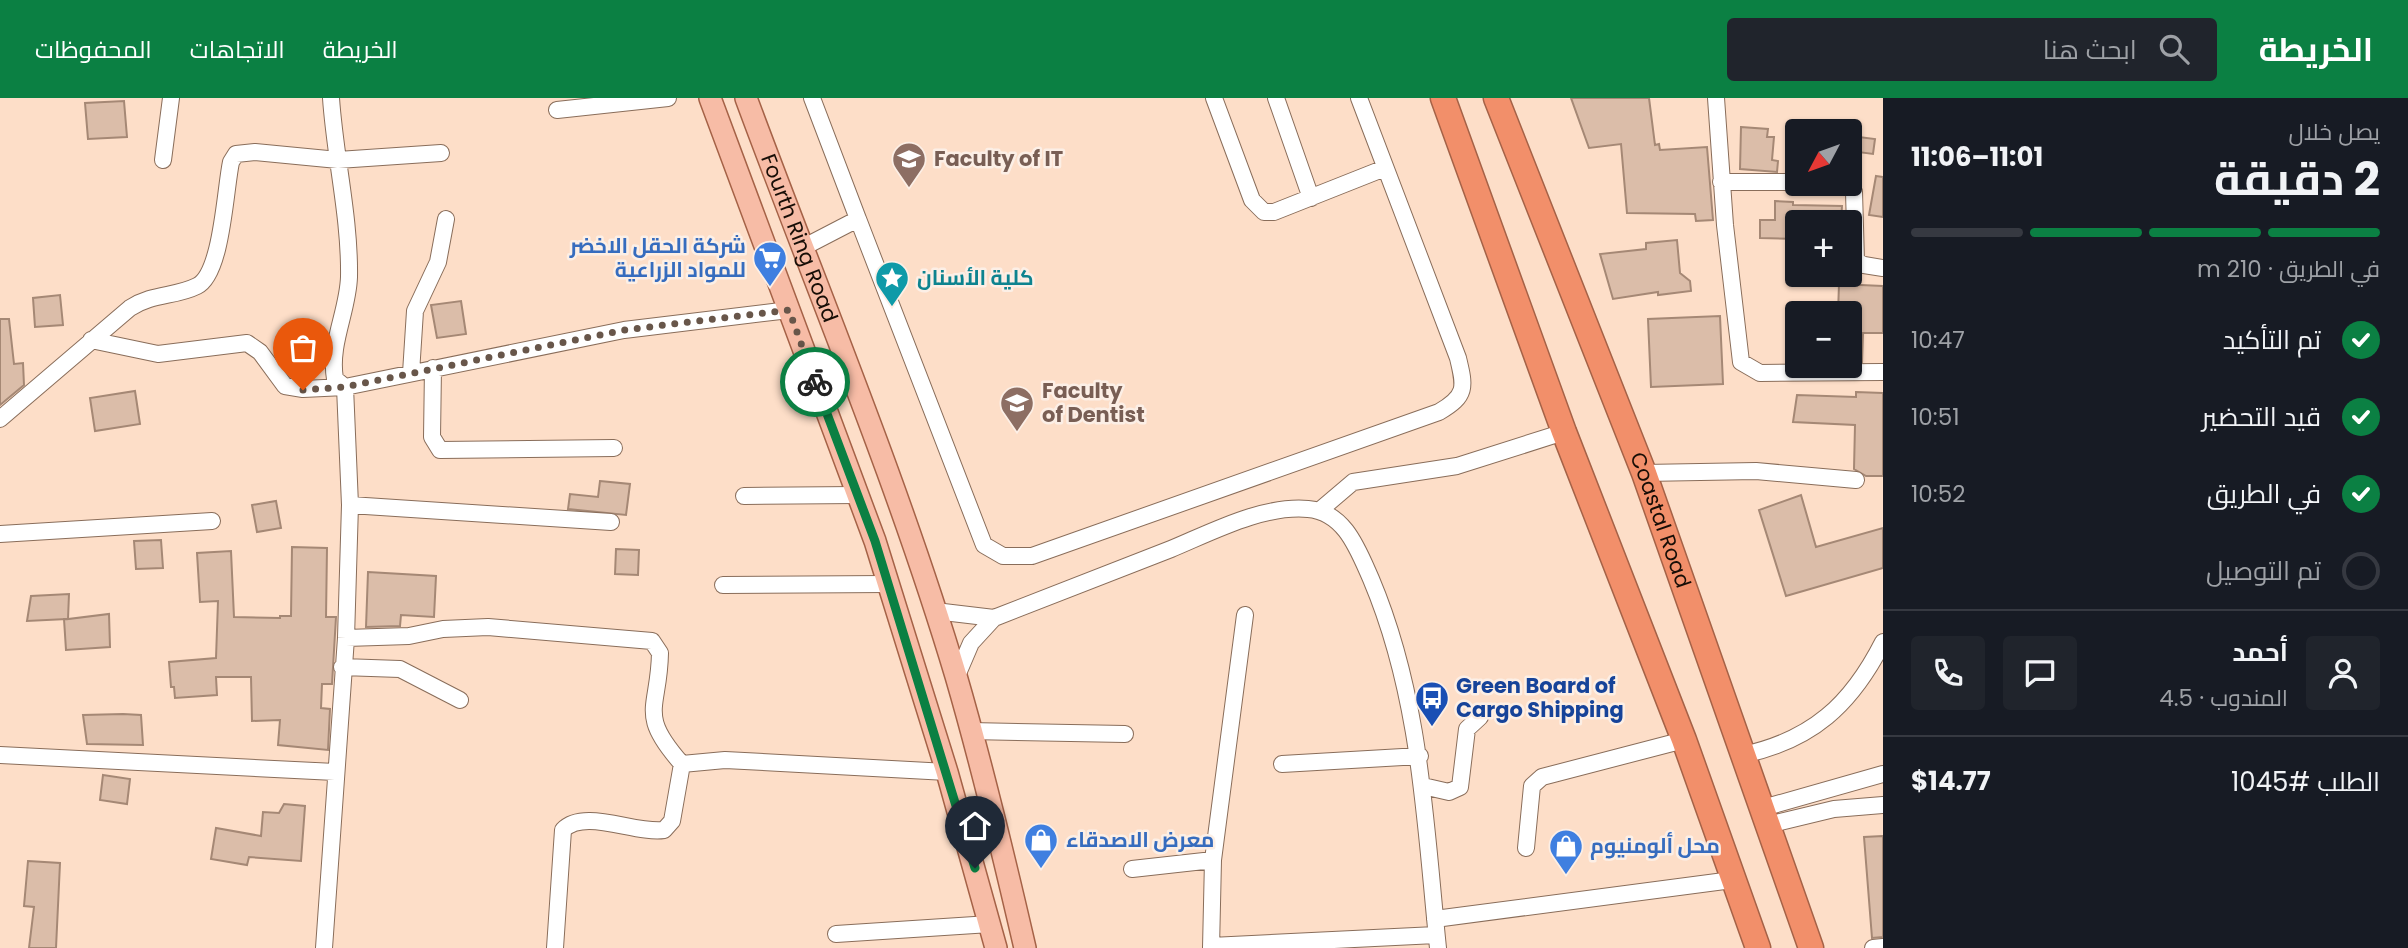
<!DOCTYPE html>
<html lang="ar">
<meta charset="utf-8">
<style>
:root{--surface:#171b24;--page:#20242c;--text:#f1f3f6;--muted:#9ea1a6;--line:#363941;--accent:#0b8043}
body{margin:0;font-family:Poppins,Cairo,sans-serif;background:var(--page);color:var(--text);direction:rtl;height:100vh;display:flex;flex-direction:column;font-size:26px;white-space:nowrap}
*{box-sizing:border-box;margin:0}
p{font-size:23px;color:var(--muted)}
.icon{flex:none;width:38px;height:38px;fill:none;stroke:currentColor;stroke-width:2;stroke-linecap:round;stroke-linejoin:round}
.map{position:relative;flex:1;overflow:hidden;direction:ltr}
.drawer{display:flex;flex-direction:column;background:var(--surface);width:525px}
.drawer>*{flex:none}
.needle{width:46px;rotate:229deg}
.fabs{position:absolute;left:1785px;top:21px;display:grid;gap:14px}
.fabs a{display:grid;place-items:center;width:77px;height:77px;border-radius:7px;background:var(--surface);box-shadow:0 2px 5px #0004;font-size:35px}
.pin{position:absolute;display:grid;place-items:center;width:60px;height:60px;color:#fff;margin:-72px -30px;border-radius:50% 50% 50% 0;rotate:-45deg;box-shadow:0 0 7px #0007}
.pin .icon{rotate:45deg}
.courier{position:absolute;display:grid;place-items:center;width:70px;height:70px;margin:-35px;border:5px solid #0b8043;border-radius:50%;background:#fff;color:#222;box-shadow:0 2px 9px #0007}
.overview em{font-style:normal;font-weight:700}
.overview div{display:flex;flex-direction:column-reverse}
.overview{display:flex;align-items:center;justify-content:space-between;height:119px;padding:0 28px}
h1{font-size:46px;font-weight:700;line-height:52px}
.bar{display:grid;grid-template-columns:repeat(4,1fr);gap:10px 7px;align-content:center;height:84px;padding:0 28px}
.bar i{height:9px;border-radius:5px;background:var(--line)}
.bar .on{background:var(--accent)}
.bar p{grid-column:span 4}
.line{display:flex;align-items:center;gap:18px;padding:0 28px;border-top:2px solid var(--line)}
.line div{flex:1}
.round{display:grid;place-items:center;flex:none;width:74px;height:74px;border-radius:7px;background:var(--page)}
ol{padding:0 28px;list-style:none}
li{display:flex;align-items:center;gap:21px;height:77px}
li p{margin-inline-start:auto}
li .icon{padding:7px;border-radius:50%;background:var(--accent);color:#fff;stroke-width:4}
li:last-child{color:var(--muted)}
li i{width:38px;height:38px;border:4px solid var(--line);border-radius:50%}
header{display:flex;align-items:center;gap:42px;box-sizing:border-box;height:98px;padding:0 35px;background:var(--accent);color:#fff}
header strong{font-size:33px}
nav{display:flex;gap:38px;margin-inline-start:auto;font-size:24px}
.search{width:490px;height:63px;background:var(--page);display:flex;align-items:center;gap:18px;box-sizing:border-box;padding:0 24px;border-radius:7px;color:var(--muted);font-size:26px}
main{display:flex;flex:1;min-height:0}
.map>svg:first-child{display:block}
.building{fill:#dbbda9;stroke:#a58875;stroke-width:2}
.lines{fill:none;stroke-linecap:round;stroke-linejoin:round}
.minor-casing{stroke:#896d5a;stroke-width:18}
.major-casing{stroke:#a56247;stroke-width:24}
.highway-casing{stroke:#a56247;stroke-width:27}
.minor{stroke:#fff;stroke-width:16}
.major{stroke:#f7bca6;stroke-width:21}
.highway{stroke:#f28f6a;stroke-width:24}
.done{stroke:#68564a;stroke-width:7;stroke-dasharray:0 12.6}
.route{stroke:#0b8043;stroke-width:9}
.labels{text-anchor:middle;stroke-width:5;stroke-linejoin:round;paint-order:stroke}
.education-label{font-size:21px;font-weight:bold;fill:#785e54;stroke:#fcefe6;text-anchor:start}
.street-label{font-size:21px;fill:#170d06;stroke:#fcefe6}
.shop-label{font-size:21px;font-weight:bold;fill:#366cbe;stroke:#fcefe6;text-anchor:start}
.culture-label{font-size:21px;font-weight:bold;fill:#0d838f;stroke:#fcefe6;text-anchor:start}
.transit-label{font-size:21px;font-weight:bold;fill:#164399;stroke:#fcefe6;text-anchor:start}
</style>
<header>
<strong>الخريطة</strong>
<div class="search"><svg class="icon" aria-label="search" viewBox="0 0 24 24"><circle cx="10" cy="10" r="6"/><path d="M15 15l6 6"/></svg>ابحث هنا</div>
<nav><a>الخريطة</a><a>الاتجاهات</a><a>المحفوظات</a></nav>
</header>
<main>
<section class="drawer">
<div class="overview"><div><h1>2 دقيقة</h1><p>يصل خلال</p></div><em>11:01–11:06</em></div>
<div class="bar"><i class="on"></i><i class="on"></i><i class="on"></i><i></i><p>في الطريق · 210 m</p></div>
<ol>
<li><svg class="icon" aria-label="check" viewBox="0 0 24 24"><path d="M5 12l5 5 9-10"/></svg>تم التأكيد<p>10:47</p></li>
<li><svg class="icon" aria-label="check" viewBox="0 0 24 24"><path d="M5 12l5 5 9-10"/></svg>قيد التحضير<p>10:51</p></li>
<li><svg class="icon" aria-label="check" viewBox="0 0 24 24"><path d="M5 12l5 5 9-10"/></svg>في الطريق<p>10:52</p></li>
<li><i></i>تم التوصيل</li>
</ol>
<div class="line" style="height:126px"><a class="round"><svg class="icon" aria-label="person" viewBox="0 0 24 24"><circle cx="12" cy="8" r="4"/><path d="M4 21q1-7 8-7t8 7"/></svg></a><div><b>أحمد</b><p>المندوب · 4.5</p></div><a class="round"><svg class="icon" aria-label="chat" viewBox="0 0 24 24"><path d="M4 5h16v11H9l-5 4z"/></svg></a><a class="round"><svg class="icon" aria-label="phone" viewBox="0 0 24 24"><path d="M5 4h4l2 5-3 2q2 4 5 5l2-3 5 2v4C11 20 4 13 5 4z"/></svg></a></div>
<div class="line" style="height:91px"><div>الطلب #1045</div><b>$14.77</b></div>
</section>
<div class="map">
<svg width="1883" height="850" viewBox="0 0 1883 850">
<rect width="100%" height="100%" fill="#fddec8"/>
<path class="building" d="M1571 0H1649L1655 47 1659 46 1660 52 1707 49 1713 122 1696 123 1695 116 1627 115 1621 46 1589 50Z
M124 3 127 39 88 41 85 5Z
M1741 29 1768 31 1767 39H1774L1772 62 1778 63 1777 74 1740 71Z
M1851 38 1875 41 1873 56 1850 53Z
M1876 78 1883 79V119L1869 117Z
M1775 103 1793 104V107L1842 108 1841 124H1797V141L1760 140V122H1775Z
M1677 142 1680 175 1690 183 1691 193 1658 197V194L1613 201 1600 156 1646 151V145Z
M1839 186 1883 188V235H1863L1862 264H1850V215H1838Z
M60 197 63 227 35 229 33 200Z
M461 203 466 236 437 240 431 207Z
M1720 218 1723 286 1651 289 1648 221Z
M0 221H9L14 266 23 265 24 287 0 307Z
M135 293 140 326 95 333 90 300Z
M1856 294 1883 295V378H1866L1854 371 1855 327 1793 324 1797 297 1856 299Z
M600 383 630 386 626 417 568 411 570 396 598 399Z
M1801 397 1816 449 1883 430V470L1786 498 1759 412Z
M276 403 281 430 257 434 252 407Z
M161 442 163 470 136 471 134 443Z
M292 449 327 450 326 519H336L332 586H322L321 610 330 611 328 652 278 647 280 622 252 623 251 579H216L217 597 175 600 174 589H171L169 564 216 560 218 503 200 504 197 455 231 453 234 519 280 520V518H291Z
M616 451 639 452 638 477 615 476Z
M368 474 436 478 434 519 401 517 400 528 366 529Z
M69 496 68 521 109 516 110 549 66 552 64 521H67L27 523 31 498Z
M123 616 141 617 143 647 87 646 83 617Z
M103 677 130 681 127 706 100 702Z
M284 706 305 708 301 763 249 759 247 767 211 761 216 730 261 738 263 714 279 715Z
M1883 738V839L1872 840 1864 739Z
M28 763 60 765 56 850H29L34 809 24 808Z"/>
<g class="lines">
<g class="minor-casing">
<path id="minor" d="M1214 0 1252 102 1264 114H1274L1385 70
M1276 0 1311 100
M1716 0 1725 127 1741 264 1760 275 1883 274
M557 12 668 0
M163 62 171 0
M1721 84H1797
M1847 86 1854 94 1856 163 1864 167 1883 170
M858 121 984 447 1003 458H1032L1439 314C1467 298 1465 289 1458 260L1359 0
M804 149 858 121 812 0
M91 242 158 256 247 245 260 254 285 288 303 291 345 289 624 232 789 212
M433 270 432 339 440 352 614 350
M411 275 415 213 438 164 446 121
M0 321 130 210C153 195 175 199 197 188 222 176 225 92 231 64L236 56 255 54 338 62 441 55
M1644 375 1756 373 1856 382
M744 398 858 397
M350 407 611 424
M1320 412 1353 384 1457 368 1564 334
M0 436 212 423
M723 487 888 486
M935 513 994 520
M346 540 409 538 443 531 488 529 652 543 660 555C659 612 637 615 682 666
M342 569 400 571 460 602
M956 580 971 545 994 520C1053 497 1112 474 1171 451 1212 434 1262 407 1308 411 1345 414 1358 452 1371 481 1421 599 1425 725 1438 850
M970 633 1125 636
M0 657 335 674
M1743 657C1812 642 1851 607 1883 544
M682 666 725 662 947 674
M1282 666 1420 658
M1423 688 1449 694 1460 689 1467 631 1480 619
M1763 710 1883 676
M1768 727 1834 711 1883 707
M1526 750 1532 688 1542 679 1684 642
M1132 771 1213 762
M1435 821 1732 782
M836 836 990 826
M1211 848 1436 837
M324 850 346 540 350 407 345 289 335 281C329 246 348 213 349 179 350 119 335 60 331 0
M555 850 563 732C584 710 635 736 664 732L672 723 682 666
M1211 850 1213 762 1245 517
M1873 850 1883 849"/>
</g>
<g class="major-casing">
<g id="major">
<path d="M710 0 875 443 947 674 996 850"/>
<path id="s1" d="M746 0C817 192 897 381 956 578 982 667 1004 759 1025 850"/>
</g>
</g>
<g class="highway-casing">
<g id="highway">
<path d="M1443 0 1564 334 1684 642 1758 850"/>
<path id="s2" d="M1496 0 1644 375 1811 850"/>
</g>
</g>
<use href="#minor" class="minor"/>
<use href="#major" class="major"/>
<use href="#highway" class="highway"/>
</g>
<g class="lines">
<path class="done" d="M303 292 345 289 624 232 789 212 815 284"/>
<path class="route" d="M815 284 875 443 975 770"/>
</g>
<defs>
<g id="school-pin" transform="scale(1.75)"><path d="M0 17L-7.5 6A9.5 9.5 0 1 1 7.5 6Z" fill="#8d6e63" stroke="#fcefe6"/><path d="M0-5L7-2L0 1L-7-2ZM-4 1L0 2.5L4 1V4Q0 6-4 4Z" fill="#fff"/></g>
<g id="supermarket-pin" transform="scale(1.75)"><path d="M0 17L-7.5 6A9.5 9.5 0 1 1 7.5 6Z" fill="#3f7fe0" stroke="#fcefe6"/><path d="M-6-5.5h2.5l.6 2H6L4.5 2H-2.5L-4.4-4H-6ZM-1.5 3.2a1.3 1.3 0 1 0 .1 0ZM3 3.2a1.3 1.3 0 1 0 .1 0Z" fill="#fff"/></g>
<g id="sight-pin" transform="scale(1.75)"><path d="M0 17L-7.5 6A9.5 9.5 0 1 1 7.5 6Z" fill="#0f9aa8" stroke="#fcefe6"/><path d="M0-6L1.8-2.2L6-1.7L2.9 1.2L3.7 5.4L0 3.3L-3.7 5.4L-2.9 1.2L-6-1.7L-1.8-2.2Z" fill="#fff"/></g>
<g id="university-pin" transform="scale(1.75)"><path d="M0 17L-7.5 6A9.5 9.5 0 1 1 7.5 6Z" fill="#8d6e63" stroke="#fcefe6"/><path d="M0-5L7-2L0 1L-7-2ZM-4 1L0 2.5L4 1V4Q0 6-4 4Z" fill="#fff"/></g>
<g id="bus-pin" transform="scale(1.75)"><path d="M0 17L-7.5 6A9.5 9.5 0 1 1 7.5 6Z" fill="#1a4fb4" stroke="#fcefe6"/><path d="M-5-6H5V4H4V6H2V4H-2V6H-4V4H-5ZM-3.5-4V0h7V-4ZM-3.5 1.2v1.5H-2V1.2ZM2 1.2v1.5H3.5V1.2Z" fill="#fff"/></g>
<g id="shop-pin" transform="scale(1.75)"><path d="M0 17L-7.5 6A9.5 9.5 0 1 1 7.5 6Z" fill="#3f7fe0" stroke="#fcefe6"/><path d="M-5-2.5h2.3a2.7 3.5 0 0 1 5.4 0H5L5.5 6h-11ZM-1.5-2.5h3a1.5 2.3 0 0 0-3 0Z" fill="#fff"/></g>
</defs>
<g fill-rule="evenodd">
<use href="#school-pin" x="909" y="61"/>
<use href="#supermarket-pin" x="770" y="160"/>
<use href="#sight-pin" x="892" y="180"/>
<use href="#university-pin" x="1017" y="305"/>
<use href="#bus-pin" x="1432" y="600"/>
<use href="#shop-pin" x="1041" y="742"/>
<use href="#shop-pin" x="1566" y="748"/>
</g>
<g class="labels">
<g class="education-label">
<text x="934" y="68">Faculty of IT</text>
<text x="1042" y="300">Faculty<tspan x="1042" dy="24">of Dentist</tspan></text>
</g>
<g class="street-label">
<text dy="7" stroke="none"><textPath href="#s1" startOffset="150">Fourth Ring Road</textPath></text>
<text dy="7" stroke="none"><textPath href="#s2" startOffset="453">Coastal Road</textPath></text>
</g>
<g class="shop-label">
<text x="746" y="155" text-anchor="end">شركة الحقل الاخضر<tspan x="746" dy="24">للمواد الزراعية</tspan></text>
<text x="1066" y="749">معرض الاصدقاء</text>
<text x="1590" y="755">محل ألومنيوم</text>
</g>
<g class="culture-label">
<text x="917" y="187">كلية الأسنان</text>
</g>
<g class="transit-label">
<text x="1456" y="595">Green Board of<tspan x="1456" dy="24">Cargo Shipping</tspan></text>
</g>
</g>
</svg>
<div class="fabs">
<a><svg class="needle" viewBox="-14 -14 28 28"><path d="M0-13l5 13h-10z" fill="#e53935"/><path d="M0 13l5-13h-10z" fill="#9ea1a6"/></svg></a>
<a>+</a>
<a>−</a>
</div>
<div class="pin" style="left:303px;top:292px;background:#ea580c"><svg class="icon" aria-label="bag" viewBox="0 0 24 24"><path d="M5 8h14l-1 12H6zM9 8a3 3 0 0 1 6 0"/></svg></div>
<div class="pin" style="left:975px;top:770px;background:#1f2937"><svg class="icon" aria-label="home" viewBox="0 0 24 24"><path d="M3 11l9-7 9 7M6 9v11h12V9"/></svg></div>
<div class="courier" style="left:815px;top:284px"><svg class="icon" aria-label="bike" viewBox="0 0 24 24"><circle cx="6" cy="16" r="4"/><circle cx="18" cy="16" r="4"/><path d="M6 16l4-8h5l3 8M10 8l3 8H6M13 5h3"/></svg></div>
</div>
</main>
